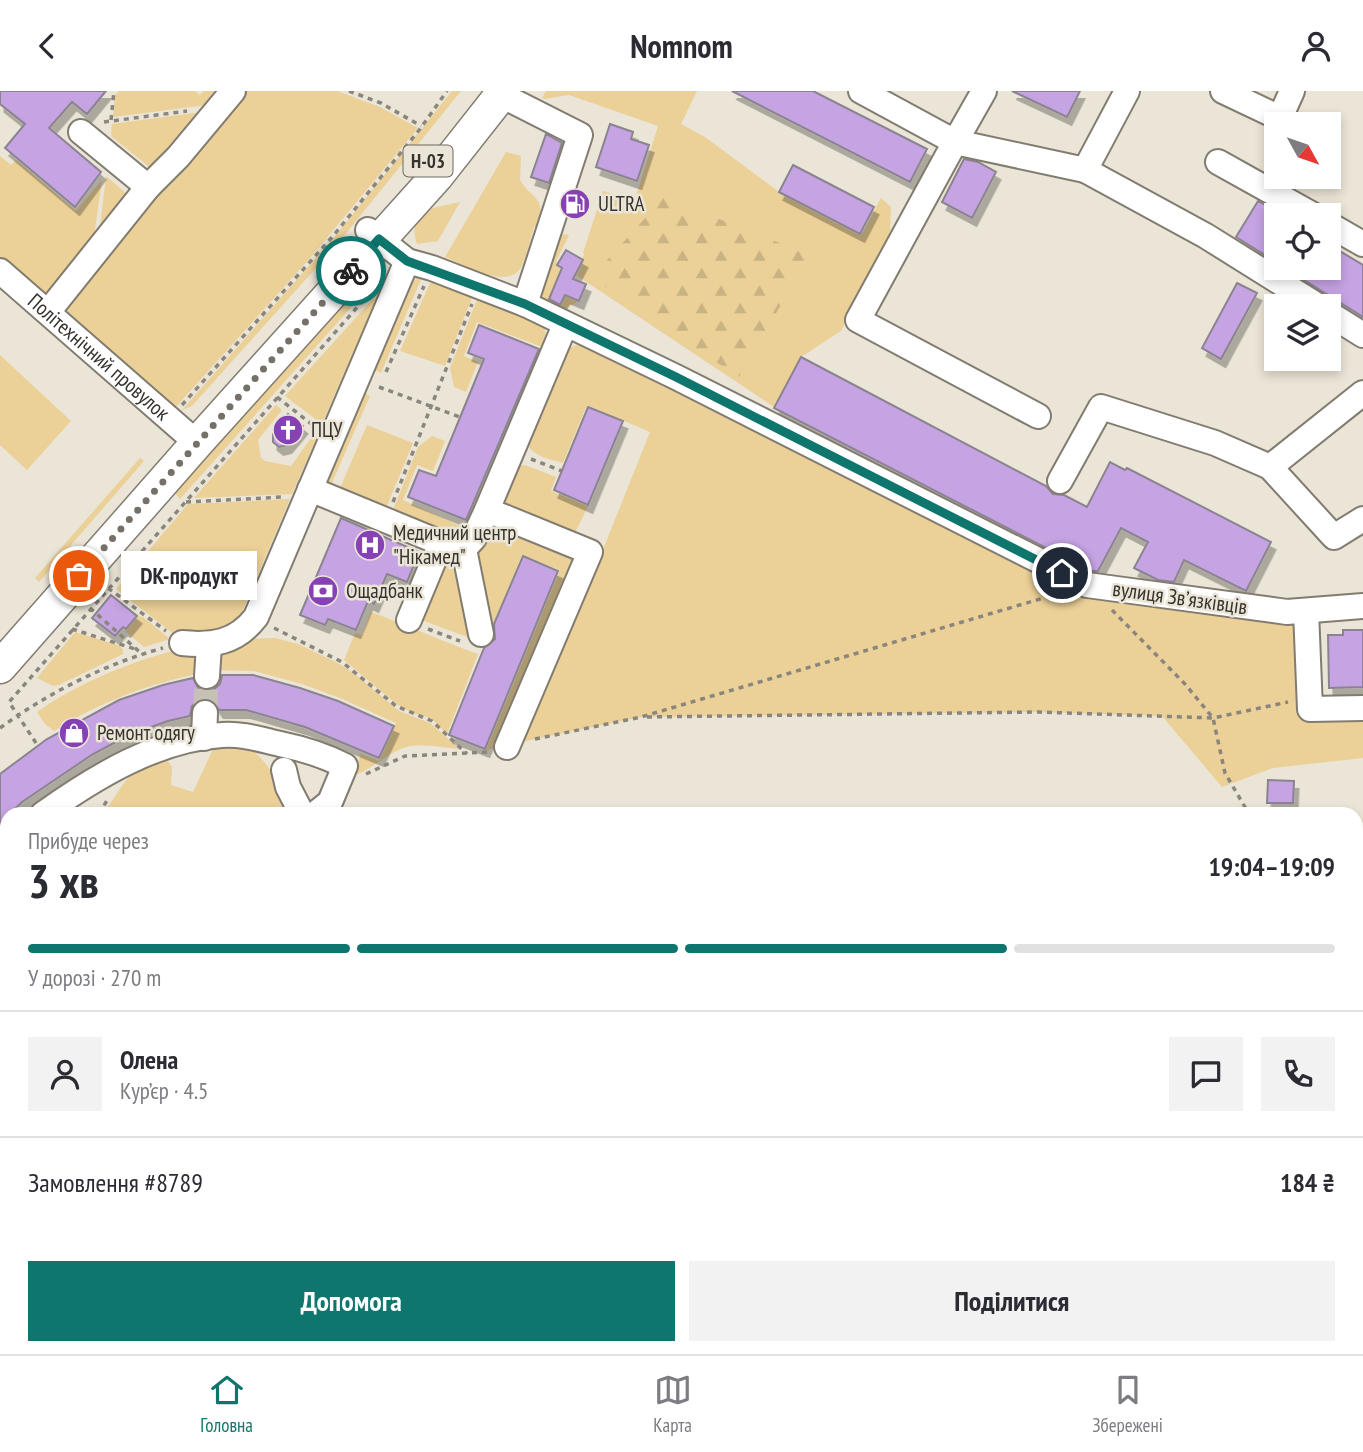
<!DOCTYPE html>
<html lang="uk">
<meta charset="utf-8">
<style>
:root{--surface:#fff;--page:#f2f2f3;--text:#2b2b33;--muted:#7c7c81;--line:#e1e1e2;--accent:#0f766e}
body{margin:0;font-family:"PT Sans Narrow",sans-serif;background:var(--page);color:var(--text);height:100vh;display:flex;flex-direction:column;font-size:26px;white-space:nowrap}
*{box-sizing:border-box;margin:0}
p{font-size:23px;color:var(--muted)}
.icon{flex:none;width:38px;height:38px;fill:none;stroke:currentColor;stroke-width:2;stroke-linecap:round;stroke-linejoin:round}
.map{position:relative;flex:1;overflow:hidden}
.side{position:absolute;left:0px;top:716px;width:1363px;height:548px;display:flex;flex-direction:column;background:var(--surface);border-radius:21px 21px 0 0;box-shadow:0 4px 10px #0003}
.side>*{flex:none}
.needle{width:46px;rotate:130deg}
.fabs{position:absolute;left:1264px;top:21px;display:grid;gap:14px}
.fabs a{display:grid;place-items:center;width:77px;height:77px;border-radius:0px;background:var(--surface);box-shadow:0 4px 10px #0003;font-size:35px}
.pin{position:absolute;display:grid;place-items:center;width:60px;height:60px;color:#fff;margin:-30px;border:4px solid #fff;border-radius:50%;box-shadow:0 2px 7px #0007}
.courier{position:absolute;display:grid;place-items:center;width:70px;height:70px;margin:-35px;border:5px solid #0f766e;border-radius:50%;background:#fff;color:#222;box-shadow:0 2px 9px #0007}
.bubble{position:absolute;height:49px;border-radius:0px;background:var(--surface);box-shadow:0 4px 10px #0003;font-size:23px;font-weight:700;line-height:49px;text-align:center}
.summary em{font-style:normal;font-weight:700}
.summary div{display:flex;flex-direction:column-reverse}
.summary{display:flex;align-items:center;justify-content:space-between;height:119px;padding:0 28px}
h1{font-size:46px;font-weight:700;line-height:52px}
.bar{display:grid;grid-template-columns:repeat(4,1fr);gap:10px 7px;align-content:center;height:84px;padding:0 28px}
.bar i{height:9px;border-radius:5px;background:var(--line)}
.bar .on{background:var(--accent)}
.bar p{grid-column:span 4}
.line{display:flex;align-items:center;gap:18px;padding:0 28px;border-top:2px solid var(--line)}
.line div{flex:1}
.round{display:grid;place-items:center;flex:none;width:74px;height:74px;border-radius:0px;background:var(--page)}
.cta{display:flex;gap:14px;margin-top:auto;padding:14px 28px}
.cta a{flex:1;height:80px;border-radius:0px;background:var(--accent);color:#fff;font-size:28px;font-weight:700;line-height:80px;text-align:center}
.cta a+a{background:var(--page);color:var(--text)}
header{display:flex;justify-content:space-between;align-items:center;height:91px;padding:0 28px;background:var(--surface);font-size:32px;font-weight:700}
.dock{display:flex;justify-content:space-around;align-items:center;height:98px;border-top:2px solid var(--line);background:var(--surface);font-size:19px;color:var(--muted)}
.dock a{display:grid;justify-items:center;gap:4px}
.dock .on{color:var(--accent)}
.map>svg:first-child{display:block}
.green{fill:#ebd097}
.forest{fill:url(#forest-firs)}
.building{fill:#c6a3e3;stroke:#8a8490;stroke-width:2;filter:url(#shadow)}
.lines{fill:none;stroke-linecap:round;stroke-linejoin:round}
.minor-tunnel{stroke:#c7c1b5;stroke-width:24;stroke-dasharray:24 12;stroke-linecap:butt}
.minor-casing{stroke:#827c70;stroke-width:28}
.major-casing{stroke:#827c70;stroke-width:35}
.path{stroke:#8b867d;stroke-width:3.5;stroke-dasharray:5 5;stroke-linecap:butt}
.minor{stroke:#fff;stroke-width:24}
.major{stroke:#fff;stroke-width:32}
.done{stroke:#757169;stroke-width:7;stroke-dasharray:0 12.6}
.route{stroke:#0f766e;stroke-width:9}
.labels{text-anchor:middle;stroke-width:5;stroke-linejoin:round;paint-order:stroke}
.shield{fill:#ebe5d7;stroke:#6c6861;stroke-width:2}
.shield-label{font-size:19px;font-weight:bold;fill:#36332e}
.poi-label{font-size:21px;fill:#36332e;stroke:#ebe5d7;text-anchor:start}
.street-label{font-size:21px;fill:#36332e;stroke:#ebe5d7}
</style>
<header><svg class="icon" aria-label="back" viewBox="0 0 24 24"><path d="M15 5l-7 7 7 7"/></svg>Nomnom<svg class="icon" aria-label="person" viewBox="0 0 24 24"><circle cx="12" cy="8" r="4"/><path d="M4 21q1-7 8-7t8 7"/></svg></header>
<div class="map">
<svg width="1363" height="1263" viewBox="0 0 1363 1263">
<defs>
<pattern id="forest-firs" width="22" height="20" patternUnits="userSpaceOnUse" patternTransform="scale(1.75)"><rect width="22" height="20" fill="#ebd097"/><path d="M5 1l3.5 6h-7zM16 11l3.5 6h-7z" fill="#cab382"/></pattern>
<filter id="shadow"><feDropShadow dx="4.5" dy="8" stdDeviation="0" flood-color="#0004"/></filter>
</defs>
<rect width="100%" height="100%" fill="#ebe5d7"/>
<path class="green" d="M119 0H195L200 4 203 0H226L215 13 113 26 115 4Z
M241 0H337L380 16 418 37 311 166 174 318 66 223 65 217Z
M452 0H461L335 156 192 315 182 319 336 144Z
M546 0H697L681 33 705 46 779 101 862 143 881 107 891 116 890 144 841 240 801 266 774 316 576 184 574 188 560 182 553 198 579 210 560 221C554 217 545 214 542 207 539 195 555 159 559 146L564 143 569 144 556 171 557 174 575 183 609 109 585 163 583 162 603 100 635 109 658 35 569 4 545 8 542 7Z
M202 21 152 78 111 45 112 33Z
M506 61 521 65 520 89C534 111 546 104 538 137L534 136C530 149 527 166 520 178 505 199 464 173 445 166Z
M0 65 11 74 16 69 76 120 102 89 94 145 46 204 0 168Z
M106 85 128 104 100 136Z
M460 111 438 150 417 153C406 118 434 117 460 111Z
M376 181 380 184 180 408 173 400 369 182Z
M417 186H422L381 282 373 278 411 194Z
M434 190 473 204 445 275 400 260 430 192Z
M379 201 322 333 285 305Z
M478 206 544 234 546 245 542 256 477 231 464 265 478 271 466 301 454 296 450 277Z
M579 253 1087 494 1306 520 1310 617H1363V667L1273 677 1222 696 1162 625 1038 621 641 626 521 651 590 491 650 341 587 314 563 372C550 368 534 366 527 353L565 262 569 257Z
M0 264 71 330 27 379 0 354Z
M364 302 370 305 331 394 325 395Z
M276 314 282 319 258 349 261 367 265 370 291 375 314 343 317 346 292 403 194 407Z
M367 334 413 352 384 422 338 402Z
M432 345 445 350 433 380 417 374 403 409 467 438 458 447 391 424 418 356Z
M140 367 144 370 39 491 35 487Z
M525 374 556 386 551 400 588 415 575 442 503 417V410L519 375Z
M290 408 239 528 227 540 179 547 116 498 188 413Z
M494 434 570 460 577 472 503 655 486 659 560 479 522 464 489 544 473 471 488 439Z
M448 467 456 468 470 547 416 527 442 469Z
M371 521C407 534 441 550 478 563L447 643 431 627 412 622 395 612 344 569 355 542 362 544Z
M138 525 143 526 170 548 144 556 125 540Z
M75 541 118 554 123 558V563L59 594 53 595 37 587Z
M275 547 298 553 338 572 355 583 399 620 430 632 460 658C442 657 420 651 403 657 387 663 374 676 358 683L354 681 361 663 379 670 396 632 340 607 302 593 254 580 213 579 219 563 248 548Z
M176 559 196 561 201 582C148 593 100 611 54 640L45 633 37 621C78 592 128 572 176 559Z
M222 652C229 653 238 653 245 656 266 663 286 704 296 723H103L124 692 143 671 165 666 172 676 171 694 193 701 214 656Z"/>
<path class="forest" d="M664 106 810 164 739 286 648 226 592 186Z"/>
<path class="building" d="M0 0H106L87 23 72 11 49 37 101 81 75 116 5 57 25 33 0 13Z
M732 0H813L927 58 910 91Z
M1012 0H1080L1067 26Z
M610 33 633 41 631 48 649 54 637 90 596 76Z
M546 43 562 52 549 92 531 86Z
M964 68 978 71 996 81 972 127 942 111Z
M793 74 874 116 860 143 779 101Z
M1258 110 1276 120V171L1236 146Z
M1328 153 1363 174V226L1285 177H1328Z
M566 159 583 169 573 188 586 193 579 210 565 204 560 214 549 208 562 177 557 174Z
M1237 192 1257 202 1221 268 1202 257Z
M479 234 539 258 466 429 408 406 419 379 436 385 484 268 468 262Z
M801 266 1046 395 1053 403 1064 404 1087 416 1110 371 1125 379 1127 377 1271 451 1246 500 1184 469 1174 491 1158 489 1134 477 1148 451 1121 437 1098 480H1091L774 317Z
M588 316 623 330 588 414 554 399Z
M288 323 303 335 287 354 279 356 273 351V343Z
M341 427 419 461 407 491 387 483 374 513 368 510 356 539 328 528 325 534 300 524Z
M523 465 558 480 485 658 449 644 484 557 495 548 494 533Z
M111 504 137 525 126 538 123 536 115 545 92 527Z
M1343 539H1363V596L1329 597 1328 544H1343Z
M222 584H253L300 597 338 610 394 635 379 667 305 636 246 619H219L212 609H199L192 615 190 625 168 630 129 644 93 663 22 711 10 723H7V726L0 733V683L47 648 119 609 163 594 193 587 199 598 213 599 220 593Z
M1268 689 1294 690 1293 712H1267Z"/>
<g class="lines">
<path class="minor-tunnel" d="M205 622 207 585"/>
<g class="minor-casing">
<g id="minor">
<path d="M861 0 955 51 984 0"/>
<path d="M1223 0 1280 27 1292 0"/>
<path d="M501 4 580 44 525 213"/>
<path d="M81 41 148 96"/>
<path d="M1218 71 1313 124"/>
<path d="M1085 79 1206 145 1318 215"/>
<path d="M1328 133 1363 153"/>
<path d="M368 139 407 170 432 177 525 213 676 286 1087 494 1287 521 1363 515"/>
<path id="s1" d="M0 180 197 352"/>
<path d="M48 221 148 96 178 66 233 0"/>
<path d="M1328 222 1363 244"/>
<path d="M1363 302 1270 376 1334 446 1363 428"/>
<path d="M1038 325 858 229 955 51 1085 79 1127 0"/>
<path d="M1060 390 1101 316 1215 352 1270 376"/>
<path d="M310 398 441 452 464 458 481 543"/>
<path d="M487 419 590 461 507 656"/>
<path d="M464 458 474 447 487 419 565 234"/>
<path d="M1306 520 1310 618 1363 617"/>
<path d="M409 529 441 452"/>
<path d="M182 552C212 555 236 552 256 526L407 170"/>
<path d="M207 585 209 554"/>
<path d="M204 647 205 622"/>
<path d="M284 679 288 696 302 723"/>
<path d="M43 723C95 686 157 648 222 644 241 642 262 649 280 653 304 658 324 664 345 675L330 711 315 723"/>
<path d="M0 764 7 756"/>
<path d="M1356 823 1363 824"/>
<path d="M0 1064 7 1055"/>
<path d="M1356 1200H1363"/>
<path d="M285 1256V1263"/>
<path d="M659 1256V1263"/>
<path d="M1259 1256 1260 1263"/>
</g>
</g>
<g class="major-casing">
<path id="major" d="M0 576 197 352 437 85 504 0"/>
</g>
<path class="path" d="M349 0 381 12 421 35
M111 29 114 0
M104 31 187 20
M386 281 424 195
M379 296 460 326
M277 306 314 335
M182 314 333 145 420 38 447 0
M531 368 562 380
M186 411 283 406
M393 411 472 213
M108 497 166 540
M90 517 142 563
M1112 519 1185 593 1213 627 1225 682 1249 723
M274 537 342 571 396 615 432 630 467 663
M72 538 135 558
M428 538 460 550
M647 626 1038 621 1213 627 1288 611
M0 637C48 602 105 573 163 557
M535 648 641 626 1057 503
M36 652 9 611 368 204
M366 683 405 665 487 661
M99 723 109 706"/>
<use href="#minor" class="minor"/>
<use href="#major" class="major"/>
</g>
<g class="lines">
<path class="done" d="M79 485 351 180"/>
<path class="route" d="M351 180 379 148 407 170 525 213 676 286 1062 482"/>
</g>
<defs>
<g id="fuel-disc" transform="scale(1.575)"><circle r="9.5" fill="#8641b4" stroke="#ebe5d7"/><path d="M-5.5-6h7V0h2V4h1.3V-2.5L3-4.5l.8-.8L6-3V5H2.5V1h-1V6h-7ZM-4.2-4.7v3.2H.2V-4.7Z" fill="#fff"/></g>
<g id="church-disc" transform="scale(1.575)"><circle r="9.5" fill="#8641b4" stroke="#ebe5d7"/><path d="M-1.2-6h2.4v3.5h3.3v2.4h-3.3V6h-2.4V-.1h-3.3v-2.4h3.3Z" fill="#fff"/></g>
<g id="hospital-disc" transform="scale(1.575)"><circle r="9.5" fill="#8641b4" stroke="#ebe5d7"/><path d="M-5-5h3v3.5h4V-5h3V5h-3V1.5h-4V5h-3Z" fill="#fff"/></g>
<g id="bank-disc" transform="scale(1.575)"><circle r="9.5" fill="#8641b4" stroke="#ebe5d7"/><path d="M-6-4H6V4H-6ZM0-2.3a2.3 2.3 0 1 0 0 4.6a2.3 2.3 0 1 0 0-4.6Z" fill="#fff"/></g>
<g id="shop-disc" transform="scale(1.575)"><circle r="9.5" fill="#8641b4" stroke="#ebe5d7"/><path d="M-5-2.5h2.3a2.7 3.5 0 0 1 5.4 0H5L5.5 6h-11ZM-1.5-2.5h3a1.5 2.3 0 0 0-3 0Z" fill="#fff"/></g>
</defs>
<g fill-rule="evenodd">
<use href="#fuel-disc" x="575" y="113"/>
<use href="#church-disc" x="288" y="339"/>
<use href="#hospital-disc" x="370" y="454"/>
<use href="#bank-disc" x="323" y="500"/>
<use href="#shop-disc" x="74" y="642"/>
</g>
<g class="labels">
<rect class="shield" x="403.5" y="54.5" width="49" height="31" rx="5"/>
<g class="shield-label">
<text x="428" y="77">Н-03</text>
</g>
<g class="poi-label">
<text x="598" y="120">ULTRA</text>
<text x="311" y="346">ПЦУ</text>
<text x="393" y="449">Медичний центр<tspan x="393" dy="24">"Нікамед"</tspan></text>
<text x="346" y="507">Ощадбанк</text>
<text x="97" y="649">Ремонт одягу</text>
</g>
<g class="street-label">
<text dy="7" stroke="none"><textPath href="#s1" startOffset="131">Політехнічний провулок</textPath></text>
<text transform="translate(1180 507) rotate(8)" y="7">вулиця Звʼязківців</text>
</g>
</g>
</svg>
<div class="fabs">
<a><svg class="needle" viewBox="-14 -14 28 28"><path d="M0-13l5 13h-10z" fill="#e53935"/><path d="M0 13l5-13h-10z" fill="#7c7c81"/></svg></a>
<a><svg class="icon" aria-label="locate" viewBox="0 0 24 24"><circle cx="12" cy="12" r="6"/><path d="M12 2v4M12 18v4M2 12h4M18 12h4"/></svg></a>
<a><svg class="icon" aria-label="layers" viewBox="0 0 24 24"><path d="M12 4l9 5-9 5-9-5zM3 14l9 5 9-5"/></svg></a>
</div>
<div class="pin" style="left:79px;top:485px;background:#ea580c"><svg class="icon" aria-label="bag" viewBox="0 0 24 24"><path d="M5 8h14l-1 12H6zM9 8a3 3 0 0 1 6 0"/></svg></div>
<div class="pin" style="left:1062px;top:482px;background:#1f2937"><svg class="icon" aria-label="home" viewBox="0 0 24 24"><path d="M3 11l9-7 9 7M6 9v11h12V9"/></svg></div>
<div class="courier" style="left:351px;top:180px"><svg class="icon" aria-label="bike" viewBox="0 0 24 24"><circle cx="6" cy="16" r="4"/><circle cx="18" cy="16" r="4"/><path d="M6 16l4-8h5l3 8M10 8l3 8H6M13 5h3"/></svg></div>
<div class="bubble" style="left:121px;top:460px;width:136px">DK-продукт</div>
<section class="side">
<div class="summary"><div><h1>3 хв</h1><p>Прибуде через</p></div><em>19:04–19:09</em></div>
<div class="bar"><i class="on"></i><i class="on"></i><i class="on"></i><i></i><p>У дорозі · 270 m</p></div>
<div class="line" style="height:126px"><a class="round"><svg class="icon" aria-label="person" viewBox="0 0 24 24"><circle cx="12" cy="8" r="4"/><path d="M4 21q1-7 8-7t8 7"/></svg></a><div><b>Олена</b><p>Кур’єр · 4.5</p></div><a class="round"><svg class="icon" aria-label="chat" viewBox="0 0 24 24"><path d="M4 5h16v11H9l-5 4z"/></svg></a><a class="round"><svg class="icon" aria-label="phone" viewBox="0 0 24 24"><path d="M5 4h4l2 5-3 2q2 4 5 5l2-3 5 2v4C11 20 4 13 5 4z"/></svg></a></div>
<div class="line" style="height:91px"><div>Замовлення #8789</div><b>184 ₴</b></div>
<div class="cta"><a>Допомога</a><a>Поділитися</a></div>
</section>
</div>
<nav class="dock">
<a class="on"><svg class="icon" aria-label="home" viewBox="0 0 24 24"><path d="M3 11l9-7 9 7M6 9v11h12V9"/></svg>Головна</a>
<a><svg class="icon" aria-label="map" viewBox="0 0 24 24"><path d="M3 6l6-2 6 2 6-2v14l-6 2-6-2-6 2zM9 4v14M15 6v14"/></svg>Карта</a>
<a><svg class="icon" aria-label="saved" viewBox="0 0 24 24"><path d="M7 4h10v16l-5-4-5 4z"/></svg>Збережені</a>
</nav>
